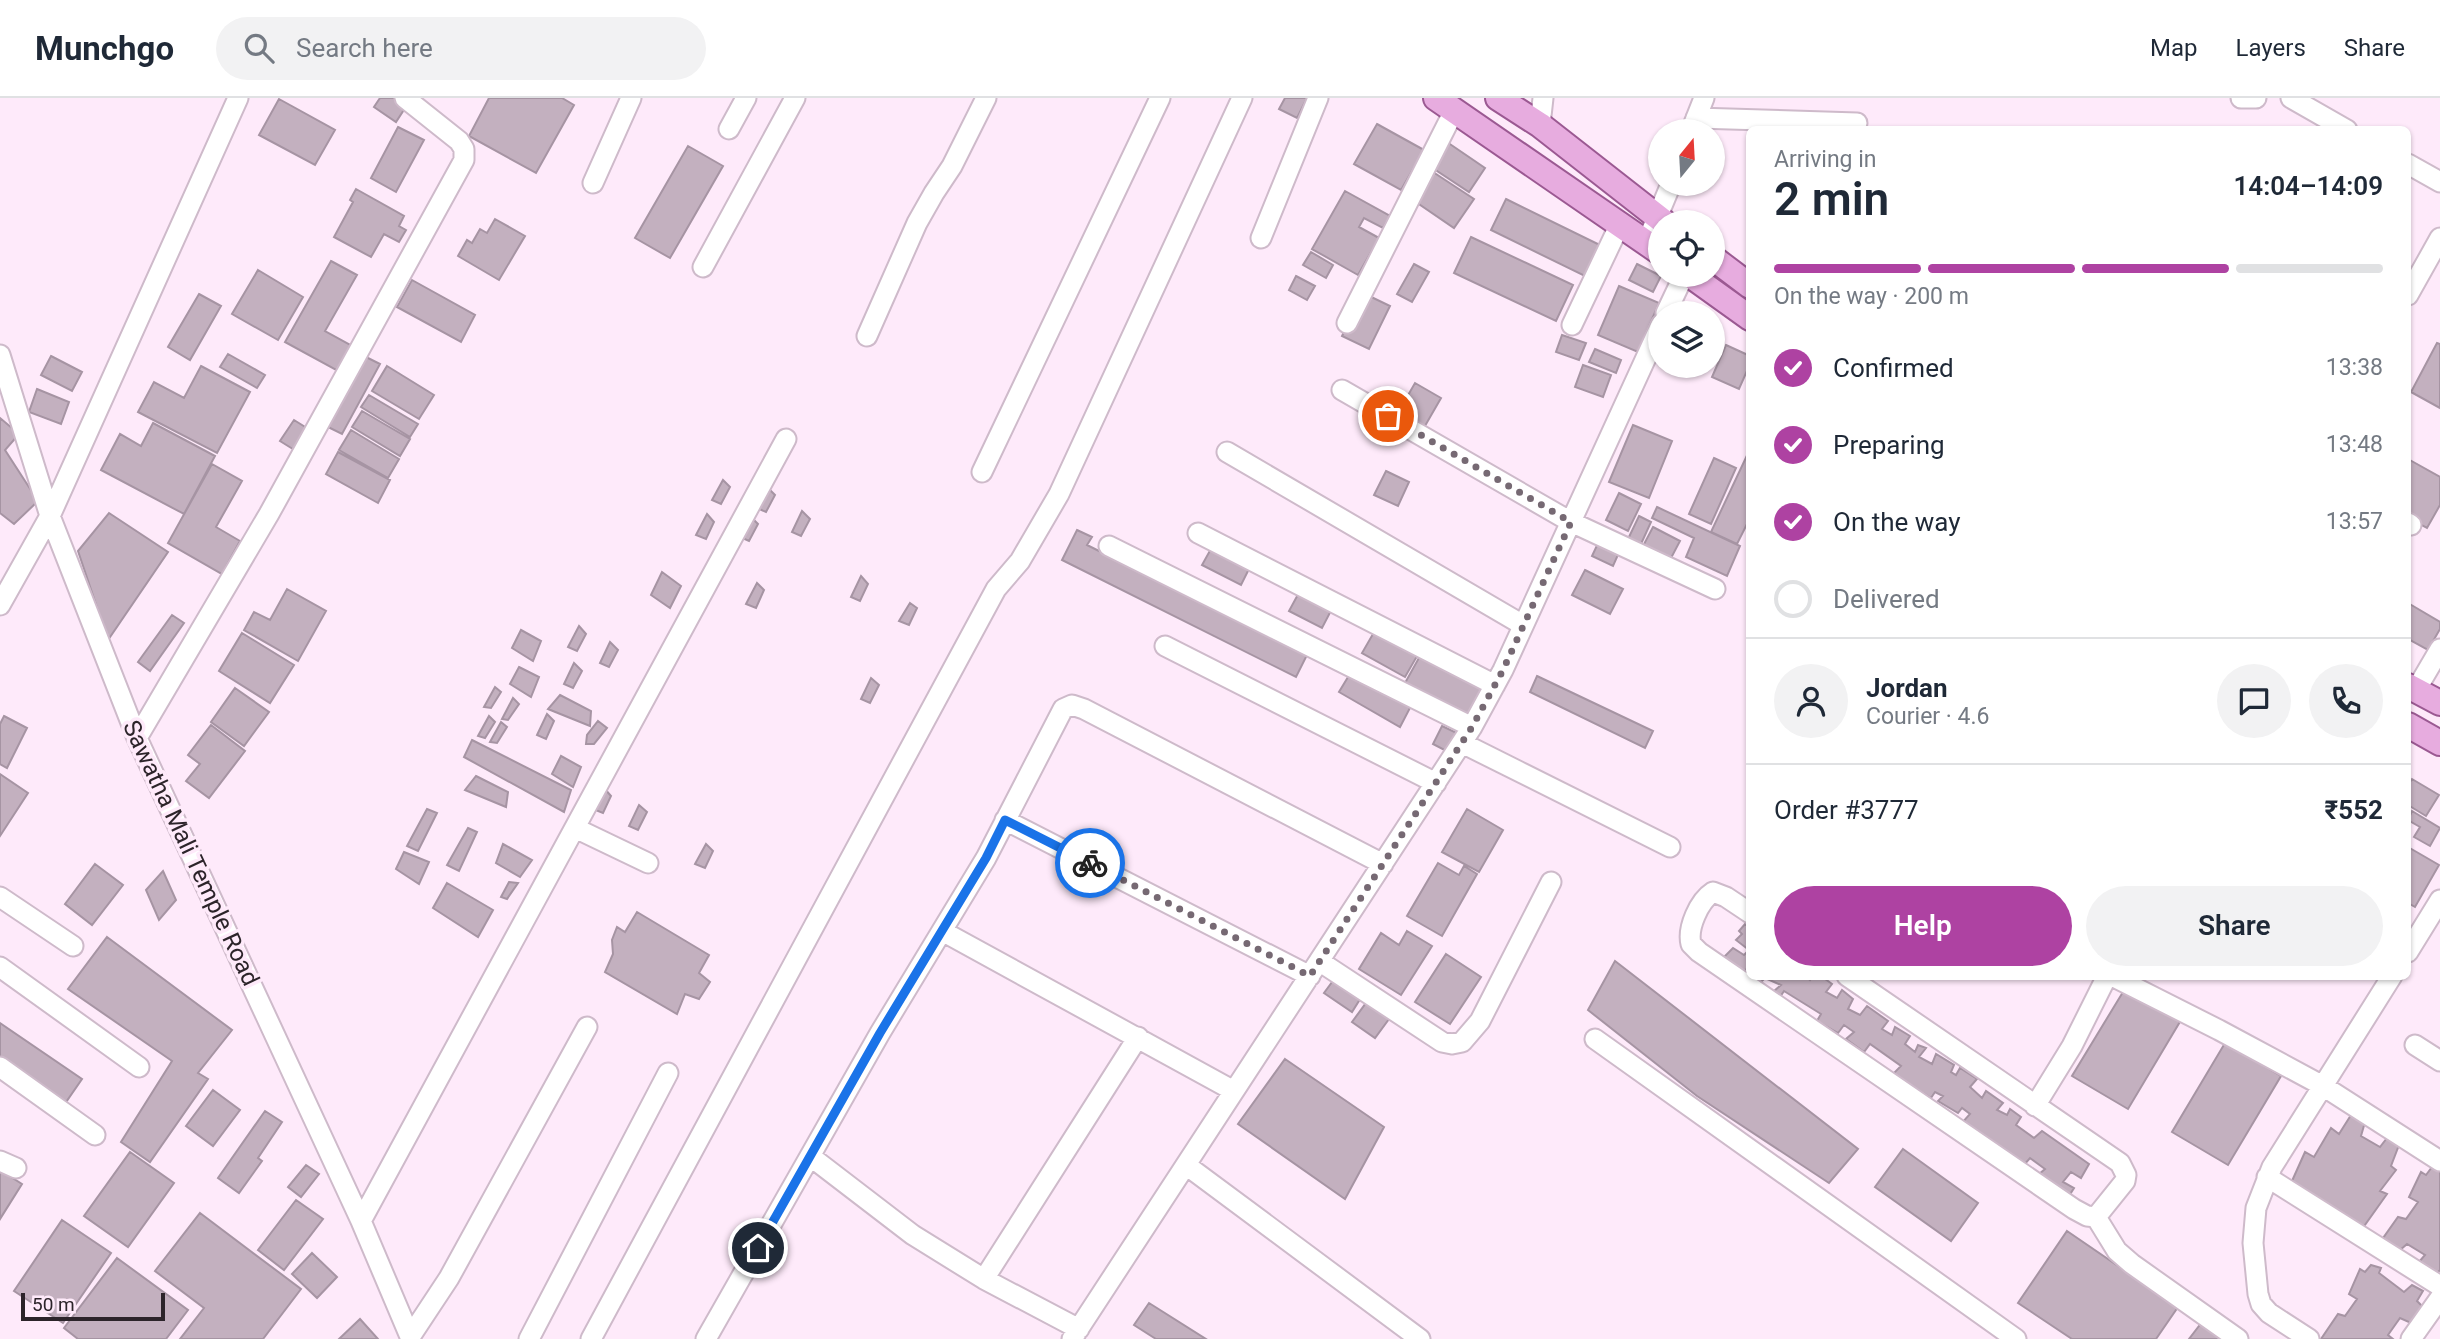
<!DOCTYPE html>
<meta charset="utf-8">
<style>
:root{--surface:#fff;--page:#f2f2f3;--text:#1f2937;--muted:#747a83;--line:#e0e1e3;--accent:#ae42a2}
body{margin:0;font-family:Roboto,sans-serif;background:var(--page);color:var(--text);height:100vh;display:flex;flex-direction:column;font-size:26px;white-space:nowrap}
*{box-sizing:border-box;margin:0}
p{font-size:23px;color:var(--muted)}
.icon{flex:none;width:38px;height:38px;fill:none;stroke:currentColor;stroke-width:2;stroke-linecap:round;stroke-linejoin:round}
.map{position:relative;flex:1;overflow:hidden}
.details{position:absolute;left:1746px;top:28px;width:665px;height:854px;display:flex;flex-direction:column;background:var(--surface);border-radius:10px;box-shadow:0 2px 5px #0004}
.details>*{flex:none}
.needle{width:46px;rotate:18deg}
.controls{position:absolute;left:1648px;top:21px;display:grid;gap:14px}
.controls a{display:grid;place-items:center;width:77px;height:77px;border-radius:50%;background:var(--surface);box-shadow:0 2px 5px #0004;font-size:35px}
.scale{position:absolute;left:21px;bottom:18px;width:144px;box-sizing:border-box;padding-left:7px;border:4px solid #2c242a;border-top:0;font-size:19px;line-height:24px;white-space:nowrap;color:#2c242a;-webkit-text-stroke:5px #feeafa;paint-order:stroke}
.pin{position:absolute;display:grid;place-items:center;width:60px;height:60px;color:#fff;margin:-30px;border:4px solid #fff;border-radius:50%;box-shadow:0 2px 7px #0007}
.courier{position:absolute;display:grid;place-items:center;width:70px;height:70px;margin:-35px;border:5px solid #1a73e8;border-radius:50%;background:#fff;color:#222;box-shadow:0 2px 9px #0007}
.headline em{font-style:normal;font-weight:600}
.headline div{display:flex;flex-direction:column-reverse}
.headline{display:flex;align-items:center;justify-content:space-between;height:119px;padding:0 28px}
h1{font-size:46px;font-weight:600;line-height:52px}
.bar{display:grid;grid-template-columns:repeat(4,1fr);gap:10px 7px;align-content:center;height:84px;padding:0 28px}
.bar i{height:9px;border-radius:5px;background:var(--line)}
.bar .active{background:var(--accent)}
.bar p{grid-column:span 4}
.line{display:flex;align-items:center;gap:18px;padding:0 28px;border-top:2px solid var(--line)}
.line div{flex:1}
.round{display:grid;place-items:center;flex:none;width:74px;height:74px;border-radius:37px;background:var(--page)}
ol{padding:0 28px;list-style:none}
li{display:flex;align-items:center;gap:21px;height:77px}
li p{margin-inline-start:auto}
li .icon{padding:7px;border-radius:50%;background:var(--accent);color:#fff;stroke-width:4}
li:last-child{color:var(--muted)}
li i{width:38px;height:38px;border:4px solid var(--line);border-radius:50%}
.cta{display:flex;gap:14px;margin-top:auto;padding:14px 28px}
.cta a{flex:1;height:80px;border-radius:42px;background:var(--accent);color:#fff;font-size:28px;font-weight:600;line-height:80px;text-align:center}
.cta a+a{background:var(--page);color:var(--text)}
header{display:flex;align-items:center;gap:42px;box-sizing:border-box;height:98px;padding:0 35px;background:var(--surface);border-bottom:2px solid var(--line)}
header strong{font-size:33px}
nav{display:flex;gap:38px;margin-inline-start:auto;font-size:24px}
.search{width:490px;height:63px;background:var(--page);display:flex;align-items:center;gap:18px;box-sizing:border-box;padding:0 24px;border-radius:38px;color:var(--muted);font-size:26px}
.map>svg:first-child{display:block}
.building{fill:#c3b0bf;stroke:#a694a3;stroke-width:2}
.lines{fill:none;stroke-linecap:round;stroke-linejoin:round}
.minor-casing{stroke:#cebaca;stroke-width:23}
.major-casing{stroke:#9b5992;stroke-width:28}
.minor{stroke:#fff;stroke-width:19}
.major{stroke:#e7acdf;stroke-width:24}
.done{stroke:#766973;stroke-width:7;stroke-dasharray:0 12.6}
.route{stroke:#1a73e8;stroke-width:9}
.labels{text-anchor:middle;stroke-width:7;stroke-linejoin:round;paint-order:stroke}
.street-label{font-size:24px;fill:#2c242a;stroke:#feeafa}
</style>
<header>
<strong>Munchgo</strong>
<div class="search"><svg class="icon" aria-label="search" viewBox="0 0 24 24"><circle cx="10" cy="10" r="6"/><path d="M15 15l6 6"/></svg>Search here</div>
<nav><a>Map</a><a>Layers</a><a>Share</a></nav>
</header>
<div class="map">
<svg width="2440" height="1241" viewBox="0 0 2440 1241">
<rect width="100%" height="100%" fill="#feeafa"/>
<path class="building" d="M380 0H396L407 7 396 24 374 9Z
M489 0H562L574 7 536 75 469 38Z
M1285 0H1307L1297 20 1279 11Z
M279 1 335 32 315 67 259 37Z
M1377 26 1424 52 1401 92 1354 66Z
M398 29 424 42 396 94 371 80Z
M1444 42 1485 70 1469 94 1428 67Z
M688 48 723 68 670 160 635 140Z
M1433 74 1474 101 1454 130 1413 102Z
M356 91 404 118 399 128 406 132 399 144 384 136 371 159 334 139 353 104 350 102Z
M1345 93 1390 118 1383 130 1364 120 1359 129 1379 140 1358 177 1312 151Z
M1506 101 1606 150 1591 181 1491 132Z
M495 121 525 138 499 182 458 158 467 142 472 145 480 131 487 135Z
M1471 139 1573 187 1556 223 1454 175Z
M1311 154 1333 167 1326 180 1303 167Z
M331 163 357 177 325 233 352 248 338 273 285 244Z
M1414 166 1429 174 1412 204 1397 196Z
M1637 166 1661 178 1653 194 1629 182Z
M258 172 303 199 278 242 232 216Z
M1296 178 1315 188 1307 202 1289 192Z
M412 182 475 217 461 244 397 209Z
M1619 188 1659 205 1638 254 1598 237Z
M1363 195 1390 208 1369 251 1342 238Z
M199 196 221 208 190 262 168 249Z
M1562 237 1586 245 1579 262 1556 254Z
M2437 245 2440 246V310L2411 294Z
M1726 247 1750 258V266L1739 291 1712 279Z
M1595 251 1621 262 1616 275 1589 264Z
M228 256 265 277 257 290 220 269Z
M51 258 82 274 72 293 41 277Z
M364 258 380 266 342 336 326 328Z
M1583 267 1611 277 1603 299 1575 289Z
M201 268 250 294 217 355 138 314 154 284 184 300Z
M387 268 434 297 419 321 372 293Z
M1415 285 1441 300 1425 328 1399 313Z
M37 291 69 304 61 326 29 314Z
M369 297 418 326 410 339 361 309Z
M362 313 410 341 400 358 352 329Z
M0 320 19 336 5 352 38 403 14 426 0 415Z
M294 322 310 332 296 353 280 343Z
M153 325 215 358 184 416 101 372 120 336 141 348Z
M1633 327 1672 343 1649 400 1609 384Z
M351 332 399 361 388 380 339 352Z
M1750 351V420L1737 446 1711 434Z
M338 354 390 382 378 405 326 376Z
M1714 360 1736 370 1711 426 1689 416Z
M2408 361 2440 379V407L2427 430 2408 420Z
M212 366 242 383 216 429 240 443 222 476 168 445Z
M1386 373 1409 384 1398 408 1374 397Z
M723 382 730 389 721 406 712 402Z
M767 389 775 397 766 414 757 410Z
M1619 395 1641 406 1628 433 1606 422Z
M1657 409 1740 448 1727 478 1686 459 1694 440 1652 420Z
M802 413 810 421 801 438 792 434Z
M109 415 168 454 108 542 78 453Z
M707 416 714 424 706 441 696 437Z
M1639 418 1651 424 1641 446 1628 441Z
M751 419 758 426 749 443 740 439Z
M1653 429 1680 443 1670 462 1643 448Z
M1077 432 1092 439 1087 447 1307 557 1296 579 1062 462Z
M1600 441 1621 450 1613 468 1592 458Z
M1212 449 1250 469 1241 487 1202 467Z
M1585 472 1623 491 1610 516 1572 497Z
M662 474 681 488 670 510 651 497Z
M861 478 868 486 860 503 851 499Z
M757 485 764 492 756 510 746 506Z
M1302 489 1335 505 1322 530 1289 513Z
M287 491 326 513 298 563 244 532 254 514 270 522Z
M910 505 917 510 909 527 899 523Z
M2408 505 2440 524V531L2428 552 2408 541Z
M172 517 184 525 150 573 138 564Z
M579 528 586 536 577 553 568 549Z
M1377 529 1420 553 1405 579 1362 555Z
M521 532 541 543 533 563 512 550Z
M242 535 294 567 270 605 219 573Z
M610 544 618 552 609 569 600 565Z
M1420 558 1485 592 1471 619 1405 585Z
M574 565 582 573 573 590 564 586Z
M519 569 539 579 531 599 510 586Z
M1351 574 1411 608 1400 629 1339 594Z
M1537 578 1653 633 1645 650 1530 594Z
M871 580 879 587 870 605 861 601Z
M495 589 501 594 491 610 484 609Z
M235 590 269 614 244 648 211 624Z
M560 597 591 613 590 628 548 611Z
M513 600 519 606 508 622 502 621Z
M547 616 554 623 546 641 537 637Z
M4 618 27 630 7 670 0 666V626Z
M489 618 495 624 485 640 478 638Z
M598 623 607 630 594 646H586L587 637Z
M501 624 507 629 497 645 490 644Z
M211 627 245 653 209 700 186 683 200 666 188 657Z
M1442 628 1461 637 1452 656 1433 646Z
M472 642 571 692 564 714 464 659Z
M561 658 581 669 573 689 552 676Z
M0 676 28 695 0 738Z
M476 678 508 694 506 709 465 692Z
M2412 681 2439 697 2426 718 2408 707V687Z
M604 690 611 698 603 715 593 711Z
M639 707 647 714 638 732 629 728Z
M427 711 437 715 418 753 407 748Z
M1467 711 1503 732 1479 774 1442 754Z
M2412 713 2440 730 2430 748 2414 739 2420 729 2408 722Z
M468 730 477 734 459 773 447 767Z
M503 746 532 762 520 779 496 765Z
M706 746 713 753 705 770 695 766Z
M2408 749 2439 767 2415 809 2408 805Z
M404 754 429 764 419 786 396 771Z
M1438 765 1459 777 1464 768 1477 776 1442 838 1407 818Z
M95 766 123 787 92 827 65 806Z
M163 773 176 802 159 822 146 792Z
M509 784 518 785 507 801 501 799Z
M447 785 493 812 478 839 433 810Z
M637 814 709 857 699 875 710 884 699 901 685 896 677 916 605 874 613 856 612 842 617 829 625 834Z
M1745 826 1750 829V865L1744 875 1722 861 1733 850 1744 857 1749 852 1736 842 1742 836 1739 833Z
M1407 833 1432 848 1401 897 1359 871 1381 835 1399 847Z
M107 839 232 932 198 975 208 981 150 1064 121 1044 172 963 68 891Z
M1446 856 1481 879 1450 926 1415 904Z
M1615 863 1858 1051 1829 1085 1697 998 1588 912Z
M1754 878H1805L1810 882 1813 878H1821L1832 886 1826 894 1837 900 1842 892 1853 901 1848 911 1860 917 1867 908 1888 923 1882 931 1892 937 1895 929 1910 938 1905 946 1915 954 1918 947 1926 950 1919 959 1932 966 1936 956 1954 967 1951 974 1956 977 1960 970 1977 981 1970 989 1982 1000 1986 993 2003 1005 1997 1012 2007 1017 2010 1011 2021 1019 2016 1027 2034 1040 2042 1033 2089 1066 2081 1080 2071 1074 2063 1084 2074 1090 2067 1101 2038 1077 2045 1071 2030 1060 2024 1067 1961 1026 1970 1016 1962 1010 1958 1015 1938 1003 1943 998 1935 994 1931 1000 1893 976 1901 968 1870 946 1864 954 1846 941 1854 934 1844 927 1838 935 1817 923 1821 916 1784 893 1780 899 1773 894 1781 887 1765 880 1759 886 1752 881Z
M1335 880 1362 898 1352 914 1324 895Z
M2126 889 2181 922 2128 1011 2072 978Z
M1366 905 1389 921 1375 940 1352 924Z
M0 925 82 981 64 1007 0 962Z
M2225 945 2281 978 2228 1067 2172 1034Z
M1285 961 1384 1029 1345 1101 1238 1026Z
M213 992 240 1012 213 1048 186 1028Z
M265 1013 282 1024 258 1060 262 1063 239 1095 218 1080Z
M2351 1017 2365 1024 2361 1038 2380 1049 2387 1040 2399 1047 2391 1068 2396 1072 2380 1093 2387 1096 2362 1131 2292 1083 2305 1054 2314 1059 2331 1030 2339 1036Z
M1903 1051 1978 1105 1951 1143 1875 1089Z
M130 1054 174 1085 128 1149 84 1118Z
M306 1067 319 1076 301 1099 288 1089Z
M2432 1069 2440 1073V1172L2435 1178 2419 1164 2425 1157 2407 1146 2399 1153 2381 1143 2398 1119 2406 1121 2418 1104 2409 1099 2421 1074 2426 1077Z
M0 1072 22 1086 0 1121Z
M296 1102 323 1121 284 1172 258 1152Z
M200 1115 301 1191 263 1241H180L204 1210 155 1173Z
M62 1122 111 1155 63 1225 14 1193Z
M2067 1133 2178 1209 2156 1241H2072L2018 1205Z
M312 1155 337 1179 317 1200 292 1176Z
M117 1160 188 1212 166 1241H78L64 1230Z
M2371 1167 2381 1170 2379 1175 2404 1194 2412 1187 2423 1193 2417 1203 2422 1208 2411 1225 2400 1220 2388 1237 2393 1241H2321L2338 1216 2345 1218 2357 1201 2349 1196 2360 1171 2365 1174Z
M1149 1205 1206 1241H1156L1134 1227Z
M360 1221 378 1241H339Z
M2202 1224 2226 1241H2189Z"/>
<g class="lines">
<g class="minor-casing">
<path id="minor" d="M2241 0H2256
M2291 0 2347 32
M1696 20 1857 25
M1540 27 1543 0
M729 31 746 0
M1691 33 1704 0
M2408 66 2440 84
M593 85 631 0
M1261 140 1318 0
M1647 144 1671 86
M703 169 795 0
M2408 197 2440 140
M1666 215 1684 177
M1347 225 1455 11
M1572 227 1620 126
M867 238 917 125 934 95 952 68 986 0
M0 257 50 418 137 640 361 1123 411 1241
M1342 292 1571 424 1715 491
M1227 354 1523 527
M982 374 1160 0
M2408 425 2411 427
M1198 435 1495 587
M1109 448 1472 629
M0 507 50 418 238 0
M1165 548 1436 685
M2416 592 2440 551
M137 640 269 416 464 62V51L459 43 405 0
M1462 645 1670 749
M1005 722 1310 878
M575 730 648 765
M0 799 73 848
M1750 815 1726 799 1713 794C1699 803 1687 830 1691 846L1699 854 2074 1111 2087 1118 2096 1119 2125 1083 2126 1077 2120 1065 1847 878
M942 833 1234 993
M2408 854 2440 802
M1319 863 1442 944 1452 946 1462 944 1480 923 1551 784
M0 869 139 969
M2112 878 2219 932 2323 988 2440 1063
M1595 941 2016 1241
M2415 947 2440 963
M0 969 95 1037
M2035 1008 2072 948 2107 878
M810 1058 913 1137 984 1181 1079 1231
M0 1063 16 1070
M1186 1067 1420 1241
M2267 1079 2440 1188
M2096 1119 2117 1153 2132 1166 2238 1241
M361 1123 786 341
M984 1181 1138 939
M410 1239 449 1180 587 929
M529 1241 668 975
M591 1241 996 491 1020 463 1059 396 1242 0
M706 1241 880 935 986 760 1063 611 1072 607 1084 611 1383 766
M1072 1241 1472 629 1503 572 1661 227
M2309 1241 2269 1215 2261 1206 2258 1196 2253 1145 2256 1110 2272 1069 2392 878
M2411 1241 2440 1200"/>
</g>
<g class="major-casing">
<path id="major" d="M1436 0 1661 155
M1498 0 1540 27 1664 124
M1713 160 1750 188
M1690 177 1750 220
M2408 588 2440 605
M2408 627 2440 645"/>
</g>
<use href="#minor" class="minor"/>
<use href="#major" class="major"/>
</g>
<g class="lines">
<path class="done" d="M1090 765 1310 878 1472 629 1503 572 1571 424 1388 318"/>
<path class="route" d="M758 1150 880 935 986 760 1005 722 1090 765"/>
</g>
<g class="labels">
<g class="street-label">
<text transform="translate(191 755) rotate(65)" y="8">Sawatha Mali Temple Road</text>
</g>
</g>
</svg>
<div class="controls">
<a><svg class="needle" viewBox="-14 -14 28 28"><path d="M0-13l5 13h-10z" fill="#e53935"/><path d="M0 13l5-13h-10z" fill="#747a83"/></svg></a>
<a><svg class="icon" aria-label="locate" viewBox="0 0 24 24"><circle cx="12" cy="12" r="6"/><path d="M12 2v4M12 18v4M2 12h4M18 12h4"/></svg></a>
<a><svg class="icon" aria-label="layers" viewBox="0 0 24 24"><path d="M12 4l9 5-9 5-9-5zM3 14l9 5 9-5"/></svg></a>
</div>
<div class="scale">50 m</div>
<div class="pin" style="left:1388px;top:318px;background:#ea580c"><svg class="icon" aria-label="bag" viewBox="0 0 24 24"><path d="M5 8h14l-1 12H6zM9 8a3 3 0 0 1 6 0"/></svg></div>
<div class="pin" style="left:758px;top:1150px;background:#1f2937"><svg class="icon" aria-label="home" viewBox="0 0 24 24"><path d="M3 11l9-7 9 7M6 9v11h12V9"/></svg></div>
<div class="courier" style="left:1090px;top:765px"><svg class="icon" aria-label="bike" viewBox="0 0 24 24"><circle cx="6" cy="16" r="4"/><circle cx="18" cy="16" r="4"/><path d="M6 16l4-8h5l3 8M10 8l3 8H6M13 5h3"/></svg></div>
<section class="details">
<div class="headline"><div><h1>2 min</h1><p>Arriving in</p></div><em>14:04–14:09</em></div>
<div class="bar"><i class="active"></i><i class="active"></i><i class="active"></i><i></i><p>On the way · 200 m</p></div>
<ol>
<li><svg class="icon" aria-label="check" viewBox="0 0 24 24"><path d="M5 12l5 5 9-10"/></svg>Confirmed<p>13:38</p></li>
<li><svg class="icon" aria-label="check" viewBox="0 0 24 24"><path d="M5 12l5 5 9-10"/></svg>Preparing<p>13:48</p></li>
<li><svg class="icon" aria-label="check" viewBox="0 0 24 24"><path d="M5 12l5 5 9-10"/></svg>On the way<p>13:57</p></li>
<li><i></i>Delivered</li>
</ol>
<div class="line" style="height:126px"><a class="round"><svg class="icon" aria-label="person" viewBox="0 0 24 24"><circle cx="12" cy="8" r="4"/><path d="M4 21q1-7 8-7t8 7"/></svg></a><div><b>Jordan</b><p>Courier · 4.6</p></div><a class="round"><svg class="icon" aria-label="chat" viewBox="0 0 24 24"><path d="M4 5h16v11H9l-5 4z"/></svg></a><a class="round"><svg class="icon" aria-label="phone" viewBox="0 0 24 24"><path d="M5 4h4l2 5-3 2q2 4 5 5l2-3 5 2v4C11 20 4 13 5 4z"/></svg></a></div>
<div class="line" style="height:91px"><div>Order #3777</div><b>₹552</b></div>
<div class="cta"><a>Help</a><a>Share</a></div>
</section>
</div>
